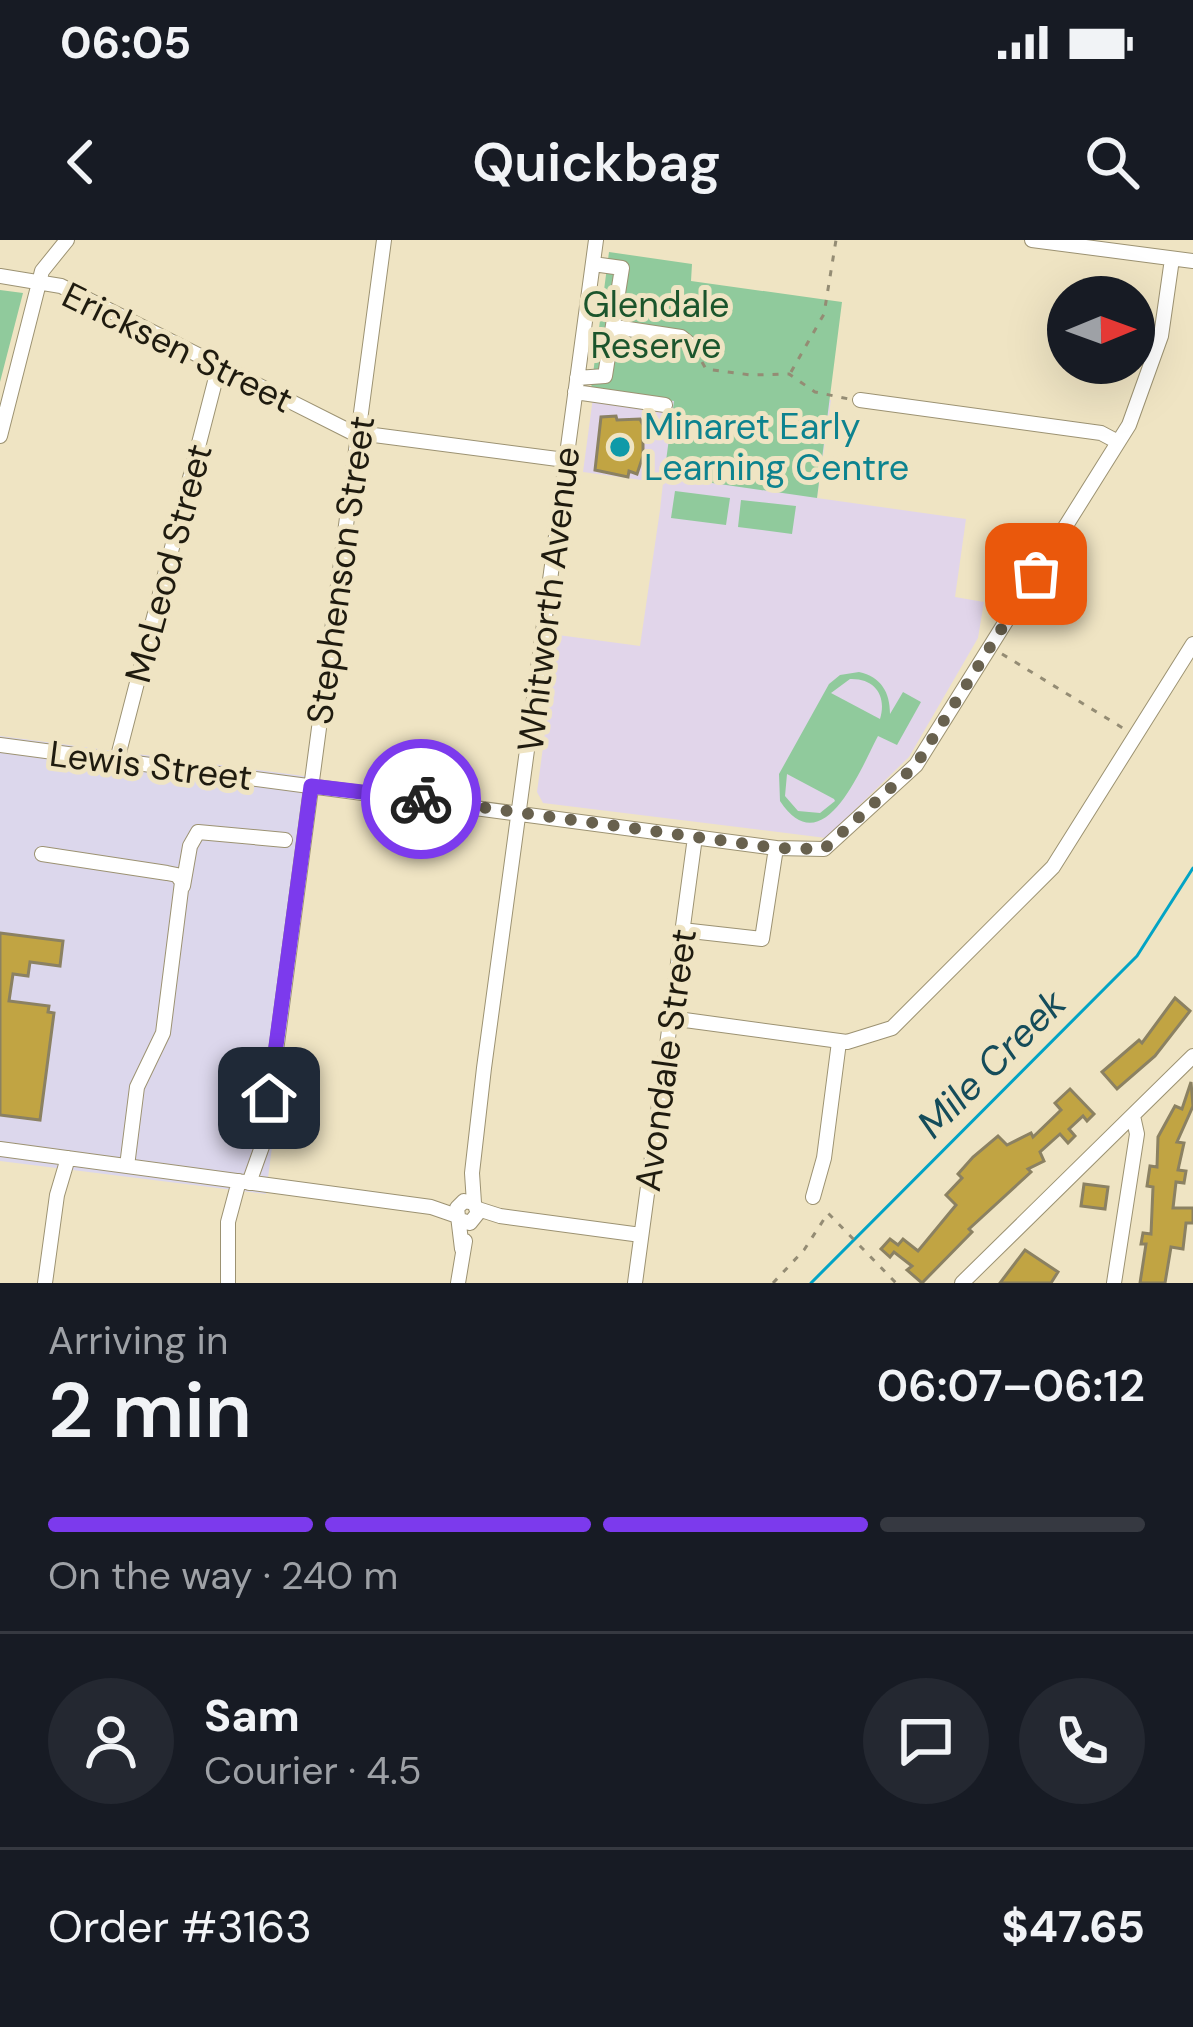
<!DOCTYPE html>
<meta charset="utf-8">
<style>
:root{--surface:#171b24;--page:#242831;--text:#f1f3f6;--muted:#9ea1a6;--line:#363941;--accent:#7c3aed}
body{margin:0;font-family:"DM Sans",sans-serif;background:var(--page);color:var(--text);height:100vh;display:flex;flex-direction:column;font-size:45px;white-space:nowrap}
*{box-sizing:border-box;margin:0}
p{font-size:39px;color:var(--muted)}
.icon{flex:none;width:66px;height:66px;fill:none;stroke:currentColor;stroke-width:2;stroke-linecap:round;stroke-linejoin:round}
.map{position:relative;height:1043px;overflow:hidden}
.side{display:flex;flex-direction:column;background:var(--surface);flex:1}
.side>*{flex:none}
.needle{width:78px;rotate:89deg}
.controls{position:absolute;left:1047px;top:36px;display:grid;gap:24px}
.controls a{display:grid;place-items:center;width:108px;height:108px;border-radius:50%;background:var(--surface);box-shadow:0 12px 48px #0002;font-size:60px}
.pin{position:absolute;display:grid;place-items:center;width:102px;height:102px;color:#fff;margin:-51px;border-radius:24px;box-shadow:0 6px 18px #0006}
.courier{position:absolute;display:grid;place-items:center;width:120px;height:120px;margin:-60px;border:9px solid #7c3aed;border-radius:50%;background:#fff;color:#222;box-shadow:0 3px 15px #0007}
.summary em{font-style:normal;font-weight:600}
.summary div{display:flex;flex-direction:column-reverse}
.summary{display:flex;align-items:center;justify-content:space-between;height:204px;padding:0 48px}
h1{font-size:78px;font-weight:600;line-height:90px}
.bar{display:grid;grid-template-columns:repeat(4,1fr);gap:18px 12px;align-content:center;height:144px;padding:0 48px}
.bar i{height:15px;border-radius:9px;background:var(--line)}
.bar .current{background:var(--accent)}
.bar p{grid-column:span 4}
.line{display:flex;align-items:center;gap:30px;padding:0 48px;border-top:3px solid var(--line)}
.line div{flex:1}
.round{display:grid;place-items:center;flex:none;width:126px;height:126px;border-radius:63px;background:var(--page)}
.status{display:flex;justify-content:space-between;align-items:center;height:84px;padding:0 60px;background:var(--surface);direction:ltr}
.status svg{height:33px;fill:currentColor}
header{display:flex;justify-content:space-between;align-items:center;height:156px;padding:0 48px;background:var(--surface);font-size:54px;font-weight:600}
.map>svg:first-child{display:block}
.industrial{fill:#dcd7ec}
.education{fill:#e1d5ea}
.green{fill:#90ca9c;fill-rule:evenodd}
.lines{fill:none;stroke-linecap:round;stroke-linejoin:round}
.stream{stroke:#03a4c5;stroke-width:3}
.building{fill:#c1a443;stroke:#8b8162;stroke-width:3}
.minor-casing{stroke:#9c9272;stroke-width:16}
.path{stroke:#948c74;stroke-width:3;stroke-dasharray:6 9;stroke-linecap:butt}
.minor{stroke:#fff;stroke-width:14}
.done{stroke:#68614e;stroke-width:12;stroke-dasharray:0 21.6}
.route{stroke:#7c3aed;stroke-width:15}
.culture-dot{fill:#0f9aa8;stroke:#efe4c3;stroke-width:4.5}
.labels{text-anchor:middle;stroke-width:10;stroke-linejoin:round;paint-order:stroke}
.park-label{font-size:36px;fill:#1b552c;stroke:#efe4c3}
.street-label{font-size:36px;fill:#1f1b0f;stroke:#efe4c3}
.culture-label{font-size:36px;fill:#0d838f;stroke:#efe4c3;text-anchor:start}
.water-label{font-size:39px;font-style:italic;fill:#154c5a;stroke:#efe4c3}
</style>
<div class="status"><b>06:05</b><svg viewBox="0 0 49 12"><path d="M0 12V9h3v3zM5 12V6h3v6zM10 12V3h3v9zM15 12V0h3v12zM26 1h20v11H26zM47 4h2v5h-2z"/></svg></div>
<header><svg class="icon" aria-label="back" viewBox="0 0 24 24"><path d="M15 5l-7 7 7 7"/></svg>Quickbag<svg class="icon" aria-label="search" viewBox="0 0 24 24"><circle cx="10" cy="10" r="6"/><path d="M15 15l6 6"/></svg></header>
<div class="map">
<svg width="1193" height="1043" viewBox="0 0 1193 1043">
<rect width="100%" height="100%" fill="#efe4c3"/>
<path class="industrial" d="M0 496 319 538 266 954 0 921Z"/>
<path class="education" d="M594 150 831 160 817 258 966 279 955 357 984 362 978 398 909 517 826 598 543 563 537 552 558 395 640 406 660 270 663 243 583 232Z"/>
<path class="green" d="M609 12 692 24 691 41 842 62 817 258 664 236 674 161 591 149Z
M0 50 23 53 0 142Z
M675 251 730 258 726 285 671 278Z
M741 260 796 266 792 294 738 287Z
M859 432C881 437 890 452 890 474L903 452 921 462 897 505 878 496C861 528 823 626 780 561L779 534 829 444 840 435ZM850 439C875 438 887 456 880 479L831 453ZM787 534 834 559 835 561 820 573 798 571 785 556Z"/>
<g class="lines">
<path class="stream" d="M811 1043 1137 716 1193 628"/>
</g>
<path class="building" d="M616 176 617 180 640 179 643 185V216L637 234 629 231 628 237 595 230 601 177Z
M0 693 63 701 60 726 30 722 28 736 13 734 9 761 49 766 48 772 54 773 40 880 0 875Z
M1175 758 1190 771 1155 816 1117 849 1102 832 1139 800 1142 803Z
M1191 842 1193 866 1177 902 1184 903 1178 930 1186 931 1184 943 1176 942 1173 968H1193V983H1186L1183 1009 1171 1007 1165 1043H1140L1146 1004H1141L1143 993 1151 994 1153 947 1147 946 1150 926 1157 927 1158 897 1175 866 1182 869Z
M1070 849 1094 874 1087 881 1083 876 1069 889 1075 896 1068 903 1060 894 1040 912 1044 921 1028 929 1031 932 969 989 972 992 922 1043 907 1030 912 1026 894 1012 890 1017 881 1009 890 999 898 1005 903 999 918 1011 956 965 946 955 962 938 958 934 973 917 998 896 1007 905 1031 893 1033 897 1061 870 1055 863Z
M1084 944 1108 947 1105 969 1081 966Z
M1025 1010 1058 1032 1051 1043H1000Z"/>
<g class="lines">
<g class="minor-casing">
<path id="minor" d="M1032 0 1193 21
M0 36 61 46 351 192 565 220
M615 87 681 97 697 110
M577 138 605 136 622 28 593 24
M575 152 665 165
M860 160 1101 193 1118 202
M0 196 42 31 67 0
M0 505 776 608 824 609 916 525 1129 185 1161 96 1172 19
M117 520 219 126
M42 614 167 633 177 635 182 642 163 793 137 847 127 926
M183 646 190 606 198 592 285 600
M682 690 762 699 776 608
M670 778 847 802 892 788 1053 627 1193 404
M0 909 431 967 457 976
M249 943 264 901 384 0
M813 957 824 918 839 802
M474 963 472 933 484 828 596 0
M478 969 500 976 641 995
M460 980 470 983 478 973 474 963 464 961 457 968 462 1009
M45 1043 57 955 68 918
M228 1043V982L239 941
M458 1043 465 1001
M635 1043 695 597
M962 1043 1193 816
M1114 1043 1137 894 1133 876"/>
</g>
<path class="path" d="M702 122 706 129 751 135 789 134 815 152 849 159
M791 132 824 74 836 0
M1002 414 1126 490
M773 1043 804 1010 828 973 896 1043"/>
<use href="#minor" class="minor"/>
</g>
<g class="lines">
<path class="done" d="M421 559 776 608 824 609 916 525 1036 334"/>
<path class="route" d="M269 858 311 546 421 559"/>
</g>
<circle class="culture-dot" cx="620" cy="207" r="12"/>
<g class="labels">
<g class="park-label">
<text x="656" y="77">Glendale<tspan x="656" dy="41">Reserve</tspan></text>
</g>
<g class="street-label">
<text transform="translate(178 107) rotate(26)" y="13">Ericksen Street</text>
<text transform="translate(168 323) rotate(-75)" y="13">McLeod Street</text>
<text transform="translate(340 330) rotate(-82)" y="13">Stephenson Street</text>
<text transform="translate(548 359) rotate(-83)" y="13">Whitworth Avenue</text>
<text transform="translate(151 525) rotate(7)" y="13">Lewis Street</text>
<text transform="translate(665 820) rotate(-82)" y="13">Avondale Street</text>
</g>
<g class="culture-label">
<text x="644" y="199">Minaret Early<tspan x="644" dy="41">Learning Centre</tspan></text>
</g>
<g class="water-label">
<text transform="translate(991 823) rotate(-45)" y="14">Mile Creek</text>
</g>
</g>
</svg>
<div class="controls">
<a><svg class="needle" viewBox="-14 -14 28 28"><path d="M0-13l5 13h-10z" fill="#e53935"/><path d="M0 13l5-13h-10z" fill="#9ea1a6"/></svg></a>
</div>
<div class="pin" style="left:1036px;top:334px;background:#ea580c"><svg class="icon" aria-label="bag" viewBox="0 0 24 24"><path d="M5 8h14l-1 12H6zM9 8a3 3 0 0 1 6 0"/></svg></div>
<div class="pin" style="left:269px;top:858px;background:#1f2937"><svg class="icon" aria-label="home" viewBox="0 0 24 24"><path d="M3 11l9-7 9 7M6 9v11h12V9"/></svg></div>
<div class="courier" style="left:421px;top:559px"><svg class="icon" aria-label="bike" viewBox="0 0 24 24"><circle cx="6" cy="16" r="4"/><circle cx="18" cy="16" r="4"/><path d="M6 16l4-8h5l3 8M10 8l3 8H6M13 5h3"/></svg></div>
</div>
<section class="side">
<div class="summary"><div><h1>2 min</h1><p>Arriving in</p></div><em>06:07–06:12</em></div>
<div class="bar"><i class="current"></i><i class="current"></i><i class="current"></i><i></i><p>On the way · 240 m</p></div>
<div class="line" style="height:216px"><a class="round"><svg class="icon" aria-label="person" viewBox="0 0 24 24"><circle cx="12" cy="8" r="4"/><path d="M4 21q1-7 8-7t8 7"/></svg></a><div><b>Sam</b><p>Courier · 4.5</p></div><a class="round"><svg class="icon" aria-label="chat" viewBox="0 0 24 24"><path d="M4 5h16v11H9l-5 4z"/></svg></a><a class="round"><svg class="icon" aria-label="phone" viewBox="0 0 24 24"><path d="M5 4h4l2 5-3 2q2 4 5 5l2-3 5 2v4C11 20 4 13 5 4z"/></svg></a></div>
<div class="line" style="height:156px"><div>Order #3163</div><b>$47.65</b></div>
</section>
